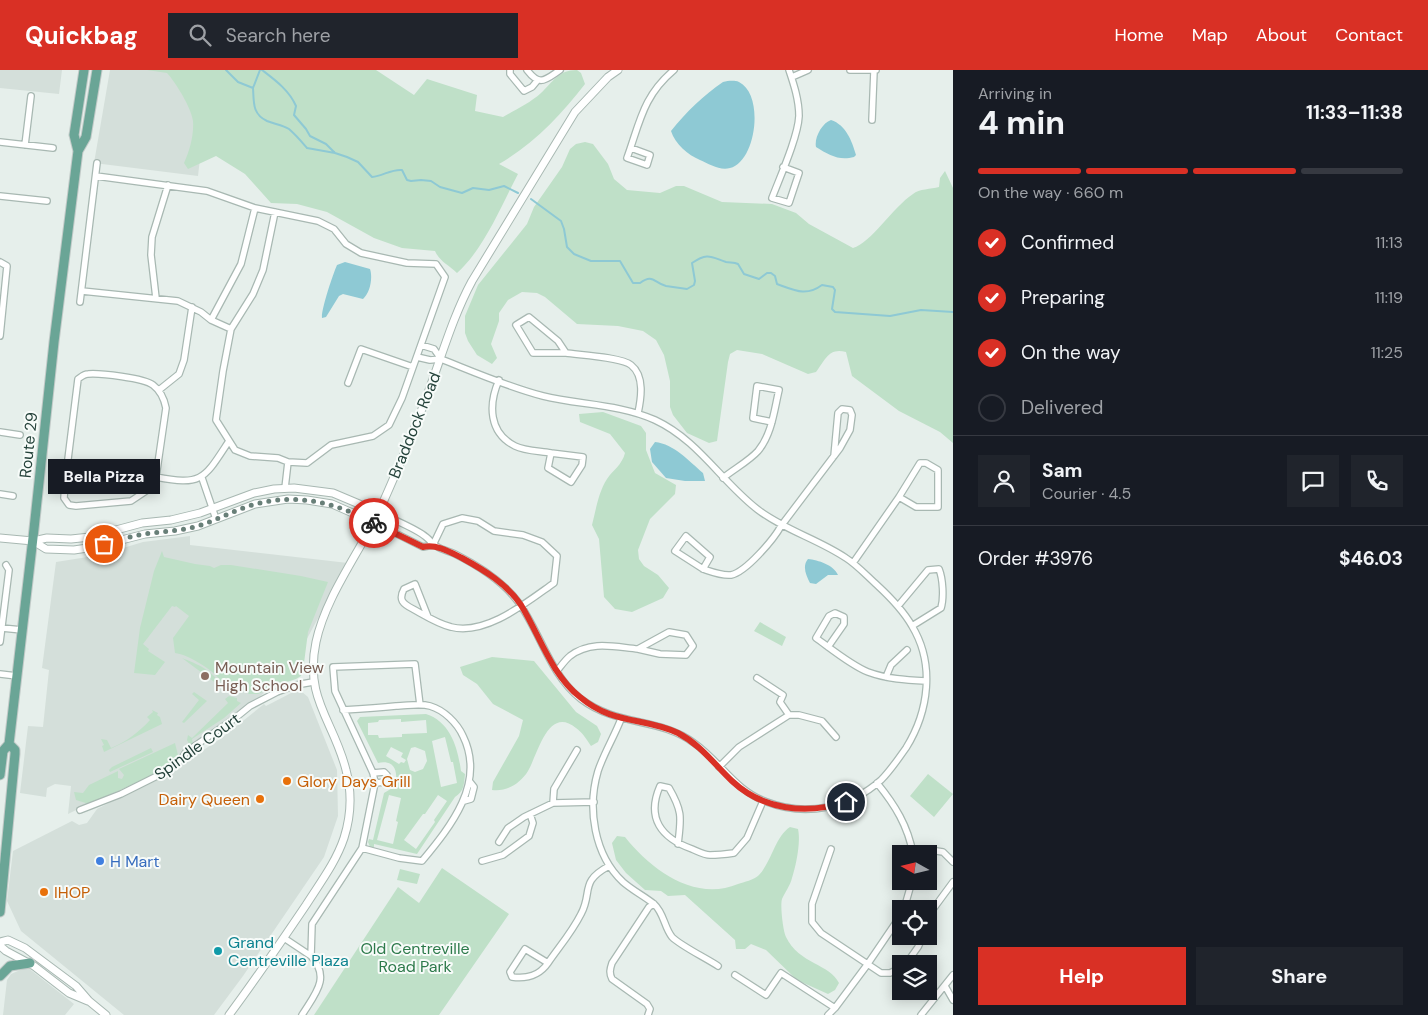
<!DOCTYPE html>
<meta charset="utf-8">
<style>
:root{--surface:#171b24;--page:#20242c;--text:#f1f3f6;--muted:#9ea1a6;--line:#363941;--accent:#d93025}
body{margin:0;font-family:"DM Sans",sans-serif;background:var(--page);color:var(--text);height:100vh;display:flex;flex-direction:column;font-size:19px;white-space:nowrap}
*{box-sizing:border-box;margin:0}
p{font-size:16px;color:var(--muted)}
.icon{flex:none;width:28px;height:28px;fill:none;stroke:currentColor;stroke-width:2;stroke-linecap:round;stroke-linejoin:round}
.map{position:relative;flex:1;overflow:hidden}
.sheet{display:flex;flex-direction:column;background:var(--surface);width:475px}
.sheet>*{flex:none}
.needle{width:32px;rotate:278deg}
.controls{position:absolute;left:892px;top:775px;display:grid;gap:10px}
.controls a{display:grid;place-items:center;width:45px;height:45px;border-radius:0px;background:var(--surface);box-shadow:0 2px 12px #0003;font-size:25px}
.pin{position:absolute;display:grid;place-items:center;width:42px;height:42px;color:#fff;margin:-21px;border:2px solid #fff;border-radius:50%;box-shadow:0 1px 5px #0007}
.courier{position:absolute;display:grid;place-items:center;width:50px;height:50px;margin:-25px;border:4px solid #d93025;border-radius:50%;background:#fff;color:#222;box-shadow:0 1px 6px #0007}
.bubble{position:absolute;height:35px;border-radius:0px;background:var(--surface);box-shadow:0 2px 12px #0003;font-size:16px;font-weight:700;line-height:35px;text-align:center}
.summary em{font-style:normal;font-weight:700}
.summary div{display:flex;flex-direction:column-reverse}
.summary{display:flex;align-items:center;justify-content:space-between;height:85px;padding:0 25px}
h1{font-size:32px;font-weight:700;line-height:38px}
.bar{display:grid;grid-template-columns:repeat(4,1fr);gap:8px 5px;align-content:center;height:60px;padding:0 25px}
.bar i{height:6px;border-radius:4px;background:var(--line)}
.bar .selected{background:var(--accent)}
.bar p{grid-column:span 4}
.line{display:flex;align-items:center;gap:12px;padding:0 25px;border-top:1px solid var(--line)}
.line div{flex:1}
.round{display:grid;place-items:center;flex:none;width:52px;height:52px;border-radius:0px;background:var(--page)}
ol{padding:0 25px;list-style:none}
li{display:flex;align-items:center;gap:15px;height:55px}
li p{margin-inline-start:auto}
li .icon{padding:5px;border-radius:50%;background:var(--accent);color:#fff;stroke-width:4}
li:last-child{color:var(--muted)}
li i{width:28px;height:28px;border:2px solid var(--line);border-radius:50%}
.cta{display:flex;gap:10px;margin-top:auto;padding:10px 25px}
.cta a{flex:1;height:58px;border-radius:0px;background:var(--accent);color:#fff;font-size:20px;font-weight:700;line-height:58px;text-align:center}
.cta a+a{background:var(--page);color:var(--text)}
header{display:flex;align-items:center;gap:30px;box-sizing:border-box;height:70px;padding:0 25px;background:var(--accent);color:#fff}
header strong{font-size:24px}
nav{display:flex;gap:28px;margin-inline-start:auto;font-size:18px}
.search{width:350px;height:45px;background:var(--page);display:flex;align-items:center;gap:12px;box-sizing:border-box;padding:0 18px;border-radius:0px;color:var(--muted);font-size:19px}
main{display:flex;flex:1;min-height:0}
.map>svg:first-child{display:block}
.built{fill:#d4dfda}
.green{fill:#bfe0c8;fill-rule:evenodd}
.water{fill:#8ec9d4}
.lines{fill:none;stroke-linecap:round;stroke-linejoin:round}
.stream{stroke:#8ec9d4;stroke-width:2}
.minor-casing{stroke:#a8b8b2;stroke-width:8}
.tertiary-casing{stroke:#a8b8b2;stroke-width:9}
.primary-casing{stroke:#c2cac8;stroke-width:11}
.minor{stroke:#fff;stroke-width:5.5}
.tertiary{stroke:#fff;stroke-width:7}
.primary{stroke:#6aa596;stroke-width:9}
.done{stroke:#687f78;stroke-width:5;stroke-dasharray:0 9}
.route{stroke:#d93025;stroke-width:6}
.education-dot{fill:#8d6e63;stroke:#f7fbf9;stroke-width:2}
.food-dot{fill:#e8710a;stroke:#f7fbf9;stroke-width:2}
.shop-dot{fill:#3f7fe0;stroke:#f7fbf9;stroke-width:2}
.culture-dot{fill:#0f9aa8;stroke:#f7fbf9;stroke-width:2}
.labels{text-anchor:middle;stroke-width:4;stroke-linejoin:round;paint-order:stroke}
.street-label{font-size:16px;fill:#24423a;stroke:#f7fbf9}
.education-label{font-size:16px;fill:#785e54;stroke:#f7fbf9;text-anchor:start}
.food-label{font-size:16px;fill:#c56008;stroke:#f7fbf9;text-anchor:start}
.shop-label{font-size:16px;fill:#366cbe;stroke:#f7fbf9;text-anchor:start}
.culture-label{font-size:16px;fill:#0d838f;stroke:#f7fbf9;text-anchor:start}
.park-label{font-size:16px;fill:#2d7a4b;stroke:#f7fbf9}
</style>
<header>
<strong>Quickbag</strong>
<div class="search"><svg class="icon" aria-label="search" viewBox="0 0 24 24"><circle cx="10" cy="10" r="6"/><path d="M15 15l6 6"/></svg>Search here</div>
<nav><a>Home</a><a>Map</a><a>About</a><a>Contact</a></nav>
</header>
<main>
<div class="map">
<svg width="953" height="945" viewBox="0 0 953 945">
<rect width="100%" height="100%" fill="#e6efeb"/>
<path class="built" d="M0 0H62L59 24 0 18Z
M110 0H210L198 106 94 93Z
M190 466V475L348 493 303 576 267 620 254 632 189 682 170 694 68 744 71 716 55 714 47 718 46 727 20 723 28 656 43 657 49 600 42 598 56 492 100 485 143 472Z
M295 621 302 622 308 627 337 700 338 746 324 787 243 906 214 945H124L21 861 7 831 13 781 72 751 79 755 87 753 97 739 172 701 223 667 264 634 266 636Z
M27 897 74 934 65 945H3L7 910 11 904Z"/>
<path class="green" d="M147 0H376L414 25 427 9 477 25 475 41 503 47C515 40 530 33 541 23 553 12 558 0 577 0L581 3 585 14C561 45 534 74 499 94L518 104C501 136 484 179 457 203 449 195 440 192 435 181L402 178 374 168 327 142 297 134 271 133 245 104 216 86 188 99 184 93C190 80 194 65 193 51 191 37 176 13 167 3Z
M585 72 593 74 608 94 614 109 627 120 660 123 676 116H684L722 132 772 134 796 143 809 154 853 178C871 173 893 137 913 124 919 119 931 119 939 117L940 108 945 101 953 118V373L940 362 899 341 852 306 846 282C829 277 825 290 816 302L808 304 762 284 737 280 730 284 728 292 717 371 709 373 687 363 673 345 670 337V311L664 285 656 270 643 261 618 256 577 254 545 227 537 223 522 222 508 230 499 243V251L491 274 497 288 492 294 477 285 468 271 465 263V246L478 215 527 154 534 137 562 97 570 79 576 74Z
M603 342 641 356 646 363V380L655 403 676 415 675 424 650 449 638 480 639 489 644 496 658 505 669 518 663 528 632 542 615 539 604 527 599 469 592 455C596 440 598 423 607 409 613 400 622 395 625 383L610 364 580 352 579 344Z
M162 481 164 487 195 494 210 496 214 498 221 495H231L301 506 328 512 308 562 303 601 301 606 296 609 275 616 258 624H249L241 617 229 615 228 612 225 613 226 616H224C219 603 188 584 175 583L173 568 189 546 176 536 175 537 172 536 143 574 149 579 148 581 165 592 155 605 134 603 140 558 154 501Z
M760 552 786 567 782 576 754 561Z
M492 587 534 591 576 642 597 656 601 664 598 672 591 676C587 670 582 662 576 658 548 635 538 684 528 701 520 714 506 722 492 720L493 712 519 666 523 650 493 634 477 614 463 605 460 597Z
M182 588C197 594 215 601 221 617Z
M194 622 207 631 184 653 182 652 199 630 192 624Z
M229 626 237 628V631L241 633 224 648 192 669 193 674H189L187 670 188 665 192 668 228 633 225 629Z
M152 640 158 643 157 645 160 647 162 654 104 682 102 676 104 675 101 669 107 670 111 678C126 672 139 662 150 650L147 647 153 642Z
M426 644C451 652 458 679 461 701L465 704C464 715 464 721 455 727L417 784 374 774V777H370L368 772 369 769 373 770 384 723 394 717C399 704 396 689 378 693L357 651 360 647ZM401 649V652L426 650 427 663 402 664V667L379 668 378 665H368V653L378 652 379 650ZM445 667 451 692H453L457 713 441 717 432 671ZM391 677 403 683 401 687 406 690 404 693 401 692 399 694 386 686ZM415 677 425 681 427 691 423 699 415 702 410 700 407 689 411 678ZM389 725 401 728 396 751 398 752 393 774 377 770ZM438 725 447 731 434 750 435 752 416 779 404 770 423 744H425Z
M175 673 178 685H182L156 704 89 734 76 730 74 722 83 723 89 715 118 701V708L122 709 124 705 119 699Z
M151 678 153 682 110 702 109 700 112 697Z
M928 704 953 724 934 747 910 726Z
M790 757 798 759C801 772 796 796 792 808 790 816 785 822 782 829 780 835 783 861 786 867 799 894 830 894 839 913L835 920 828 924 797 910 766 880 751 874 745 879H736L735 870 685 825 668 826 661 821 645 820 626 803 616 790 612 773 617 766 625 767C651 800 695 832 738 814 744 812 754 810 759 805 772 791 775 767 790 757Z
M442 798 509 844 439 945H314L398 817 419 833Z
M400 799 420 804 417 814 397 810Z"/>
<path class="water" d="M723 12C728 11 734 10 739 12 765 25 756 92 730 98 720 101 709 94 700 90 688 85 675 74 671 61 686 42 704 25 723 12Z
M831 50C846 55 852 71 856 85L854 87C839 91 829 85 816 77 814 68 822 53 831 50Z
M345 192 370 199C373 208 370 223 363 229L343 224 339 226 326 247 322 248C321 240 333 204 337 195Z
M655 372C674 374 689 391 703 403L705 411H685L666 408 652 392 650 379Z
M808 489C818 490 834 495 838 505H828L816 514 810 513C806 505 802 496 808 489Z"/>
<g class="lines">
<path class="stream" d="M226 0 238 12 253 18C254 32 252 44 267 51 274 54 283 55 289 59 296 65 301 71 307 78L335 83 347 87 358 92 372 107C383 106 391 99 402 100L407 110 411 111 421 110 431 111 440 117 462 123 473 118 489 120 504 116 518 123
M262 0C275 10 289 20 296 36L294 45 306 59 310 66 326 74 335 83
M253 18 260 0
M531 129 561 151 564 159 567 177 574 184 591 191H620L633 213H640C653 203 654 213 666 216 673 217 680 218 687 219L694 215 695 211 692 193C708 182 711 187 726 192 730 193 734 192 738 194L744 204 759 209 767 203H771L775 206 777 214C794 220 806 227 822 215L833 217 835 220 832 239 835 242 890 246 921 240 953 242"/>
<g class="minor-casing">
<path id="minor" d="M510 0V4L524 21 532 17 537 11
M527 0C540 17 545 10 560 0
M850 0H876
M792 7 808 0
M872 50 874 1
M0 72 53 78
M25 75 31 26
M631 78 650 85 647 95 627 88C640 52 643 26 674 0
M783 97 799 103 789 133 772 128C780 107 798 67 799 46 799 30 794 15 789 0
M96 106 207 121 255 138
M0 126 47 131
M255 138 318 151 334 159 346 174 361 183 407 193 436 194 445 207 402 328 389 355 373 366 331 375 307 393 288 392 278 388 250 386 235 380 216 350 223 301 231 259 211 250 241 194Z
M0 192 7 196 0 266
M82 221 178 231 201 242 211 250
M156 228 151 185 152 167 168 115
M80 232 97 93
M529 247 558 271 566 283H533L516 255Z
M231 259 253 224 263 200 275 142
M421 275 434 279 441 289
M566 283C580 285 621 287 631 295 645 306 641 329 638 343
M499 310C488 335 489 363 515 376 525 381 540 381 551 383
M348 313 361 279 413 297
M159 320 179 304 184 290 192 237
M0 362 20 365
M551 383 583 387 582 395 571 412 548 398Z
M156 407 166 338C164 328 161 321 153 315 144 308 100 303 88 304 84 304 81 307 78 309L65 413 64 428 69 435 76 436 131 431 146 421 156 407C203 416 204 409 229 371
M202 408 216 449
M723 408C734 399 749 391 758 381 772 364 774 341 779 320L757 316 753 348 772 352
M285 418 288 392
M0 424 13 426
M378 442C391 449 416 458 426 467 435 474 426 471 436 476 442 480 449 481 455 484 479 496 503 511 519 533 541 564 550 605 581 629 618 657 659 647 694 673 720 691 735 721 767 732 806 747 850 738 881 710 891 700 898 689 906 678 929 641 935 594 912 556 903 540 890 527 877 515 867 506 857 495 846 488 818 469 784 460 757 439 721 411 698 370 655 350 619 334 580 335 543 326 508 317 474 302 441 289L430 290 417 287
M373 452 423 477 433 475
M686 466 710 487 703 499 675 481Z
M853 493 899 427 920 393H926L938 400V437H916L899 427
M703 499C712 502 722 506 731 505 746 502 774 469 781 456L840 378 850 360 852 345 850 340 842 339 838 343 834 386
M898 536 928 500 939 499C943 509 944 528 941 538L912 556
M428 547 415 514 404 519C398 530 403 534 413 539 424 545 438 554 451 557 486 566 527 532 554 513L557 486 542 472 523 465 494 461 478 451 462 448 443 454 433 475
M2 558 22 560
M669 562 686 565 693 576 686 585 660 584 638 579Z
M0 572 9 500 6 495
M828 577 844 554V547L835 543 829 546 816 568C830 578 852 596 868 602 887 609 907 610 926 611
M557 601C561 596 565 590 570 586 591 570 615 577 638 579
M0 604 17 606
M886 607 891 595 907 580
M757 608 783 625 780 632 789 645
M343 640C361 639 378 638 396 636 407 636 419 633 430 636 444 640 457 653 463 666 486 713 451 756 422 791L399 788 362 778
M621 649C614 667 604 683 598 701 587 738 594 785 623 812 632 820 644 826 654 834 664 843 664 857 672 867 681 876 706 888 718 896
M719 697 739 677 789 645H799L822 651 836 667
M373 703 384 702 387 705 386 712 375 713
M877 713C895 735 908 756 913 784
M464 731 471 729 474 717 470 712
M553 733 554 719 577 680
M80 740 121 724 167 701 180 691 186 682 234 649 250 636 277 622 296 615 313 612
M499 772 508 758 524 747 553 733 594 732
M678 774C681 748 683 742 669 718L660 716C646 748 661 768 692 779 697 781 704 785 710 785 718 785 727 784 734 783L747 768 763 731
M831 779 812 834V852L821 863 881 903H890L901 898
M913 783 930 780 943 782 953 792
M482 791 503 785 529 766 533 753 530 744
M904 839 912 811
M929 849 931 842 953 812
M284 868 311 886 312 854 362 778 375 713 373 703 335 621 333 597 415 594 420 635
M548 893C539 906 527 909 512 907L510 902 525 879 548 893C559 877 572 862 581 844 593 822 579 812 609 796
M906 894 918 877 923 866
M735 905 766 925 781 903 835 938
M945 916 953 930
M302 945C315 924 331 908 311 886
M648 945 650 939 647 934 612 909C609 903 610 899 612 893L649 837 654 834
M828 945 835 938 867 895 901 845
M921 945 953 905"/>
</g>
<g class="tertiary-casing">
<path id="tertiary" d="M0 468 33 471 47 468 71 469 90 467 142 453 171 450 200 443 254 423 274 419 294 418 333 423 378 442
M33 471 46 479 74 480 94 477 145 464 175 461 198 456 255 434 288 429 307 430 332 434 373 452
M0 872 8 870 25 878 76 916 89 931 106 945
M0 876 6 881 34 896 69 923 88 931
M229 945C256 909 281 872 306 835 320 813 336 792 344 768 351 746 352 722 346 700 334 651 304 629 316 572 326 525 361 481 381 437 397 401 413 365 426 328 441 289 452 248 472 211L575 42 608 7 618 0"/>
</g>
<g class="primary-casing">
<path id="primary" d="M78 81 86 67 97 0
M0 705 3 681 9 674 34 459 54 272 78 81 74 65 84 0
M0 842 15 684V680L9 674
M0 906 10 896 30 893"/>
</g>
<use href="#minor" class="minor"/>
<use href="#tertiary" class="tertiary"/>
<use href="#primary" class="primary"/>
</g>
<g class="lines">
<path class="done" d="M104 474C117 471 131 466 145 464 163 461 181 461 198 456 218 450 236 439 256 434 297 423 337 433 374 453"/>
<path class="route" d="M374 453 423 477C437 474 450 482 462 488 484 500 507 514 521 535 540 566 551 604 580 627 613 655 644 647 678 663 701 675 714 694 732 711 763 740 806 745 846 732"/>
</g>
<circle class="education-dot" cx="205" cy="606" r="5"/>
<g class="food-dot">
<circle cx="287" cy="711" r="5"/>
<circle cx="260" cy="729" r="5"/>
<circle cx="44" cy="822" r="5"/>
</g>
<circle class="shop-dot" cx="100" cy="791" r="5"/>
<circle class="culture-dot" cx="218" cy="881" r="5"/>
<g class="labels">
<g class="street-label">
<text transform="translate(414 355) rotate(-68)" y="6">Braddock Road</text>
<text transform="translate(28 375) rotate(-84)" y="6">Route 29</text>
<text transform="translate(197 676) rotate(-36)" y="6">Spindle Court</text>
</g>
<g class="education-label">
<text x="215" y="603">Mountain View<tspan x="215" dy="18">High School</tspan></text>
</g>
<g class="food-label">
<text x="297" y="717">Glory Days Grill</text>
<text x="250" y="735" text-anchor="end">Dairy Queen</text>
<text x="54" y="828">IHOP</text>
</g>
<g class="shop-label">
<text x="110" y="797">H Mart</text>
</g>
<g class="culture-label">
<text x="228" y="878">Grand<tspan x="228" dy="18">Centreville Plaza</tspan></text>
</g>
<g class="park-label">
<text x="415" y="884">Old Centreville<tspan x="415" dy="18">Road Park</tspan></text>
</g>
</g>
</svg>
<div class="controls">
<a><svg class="needle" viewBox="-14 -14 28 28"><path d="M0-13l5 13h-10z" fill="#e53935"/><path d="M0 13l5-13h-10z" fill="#9ea1a6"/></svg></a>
<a><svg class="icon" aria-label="locate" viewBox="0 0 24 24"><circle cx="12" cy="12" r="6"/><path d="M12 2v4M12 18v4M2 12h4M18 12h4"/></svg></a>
<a><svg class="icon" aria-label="layers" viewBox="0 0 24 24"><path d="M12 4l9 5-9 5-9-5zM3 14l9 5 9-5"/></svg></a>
</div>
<div class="pin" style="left:104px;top:474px;background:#ea580c"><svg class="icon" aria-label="bag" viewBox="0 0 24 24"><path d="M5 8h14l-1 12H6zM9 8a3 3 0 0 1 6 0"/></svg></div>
<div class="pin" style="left:846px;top:732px;background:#1f2937"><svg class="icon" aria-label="home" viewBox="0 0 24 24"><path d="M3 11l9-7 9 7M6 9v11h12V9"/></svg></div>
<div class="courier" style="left:374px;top:453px"><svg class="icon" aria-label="bike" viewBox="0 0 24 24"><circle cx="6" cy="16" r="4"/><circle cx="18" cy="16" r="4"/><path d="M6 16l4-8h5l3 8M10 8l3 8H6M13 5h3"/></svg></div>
<div class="bubble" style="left:48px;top:389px;width:112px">Bella Pizza</div>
</div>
<section class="sheet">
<div class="summary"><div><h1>4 min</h1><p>Arriving in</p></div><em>11:33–11:38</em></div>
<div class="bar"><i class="selected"></i><i class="selected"></i><i class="selected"></i><i></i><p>On the way · 660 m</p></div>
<ol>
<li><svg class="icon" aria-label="check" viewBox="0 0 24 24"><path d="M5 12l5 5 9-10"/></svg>Confirmed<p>11:13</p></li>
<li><svg class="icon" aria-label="check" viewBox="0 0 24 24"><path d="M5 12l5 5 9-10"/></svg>Preparing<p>11:19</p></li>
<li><svg class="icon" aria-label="check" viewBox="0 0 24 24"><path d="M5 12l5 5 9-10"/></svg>On the way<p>11:25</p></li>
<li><i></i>Delivered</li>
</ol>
<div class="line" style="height:90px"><a class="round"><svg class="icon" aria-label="person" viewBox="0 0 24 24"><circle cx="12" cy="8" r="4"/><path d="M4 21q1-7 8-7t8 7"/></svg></a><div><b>Sam</b><p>Courier · 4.5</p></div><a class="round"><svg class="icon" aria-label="chat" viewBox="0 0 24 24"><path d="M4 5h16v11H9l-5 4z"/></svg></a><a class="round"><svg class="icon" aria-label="phone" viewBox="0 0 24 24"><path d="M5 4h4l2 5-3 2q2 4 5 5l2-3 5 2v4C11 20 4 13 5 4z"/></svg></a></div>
<div class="line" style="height:65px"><div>Order #3976</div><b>$46.03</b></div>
<div class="cta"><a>Help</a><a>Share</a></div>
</section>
</main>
